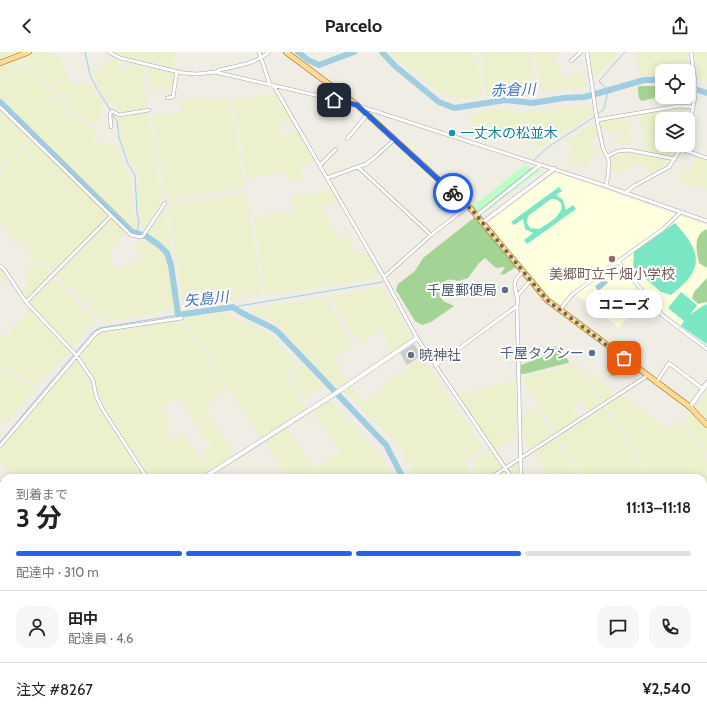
<!DOCTYPE html>
<html lang="ja">
<meta charset="utf-8">
<style>
:root{--surface:#fff;--page:#f6f6f6;--text:#222;--muted:#767676;--line:#e0e0e0;--accent:#2563eb}
body{margin:0;font-family:Cabin,"Noto Sans JP",sans-serif;background:var(--page);color:var(--text);height:100vh;display:flex;flex-direction:column;font-size:15px;white-space:nowrap}
*{box-sizing:border-box;margin:0}
p{font-size:13px;color:var(--muted)}
.icon{flex:none;width:22px;height:22px;fill:none;stroke:currentColor;stroke-width:2;stroke-linecap:round;stroke-linejoin:round}
.map{position:relative;flex:1;overflow:hidden}
.side{position:absolute;left:0px;top:422px;width:707px;height:248px;display:flex;flex-direction:column;background:var(--surface);border-radius:12px 12px 0 0;box-shadow:0 2px 10px #0003}
.side>*{flex:none}
.buttons{position:absolute;left:655px;top:12px;display:grid;gap:8px}
.buttons a{display:grid;place-items:center;width:40px;height:40px;border-radius:8px;background:var(--surface);box-shadow:0 2px 10px #0003;font-size:20px}
.pin{position:absolute;display:grid;place-items:center;width:34px;height:34px;color:#fff;margin:-17px;border-radius:8px;box-shadow:0 2px 6px #0006}
.courier{position:absolute;display:grid;place-items:center;width:40px;height:40px;margin:-20px;border:3px solid #2563eb;border-radius:50%;background:#fff;color:#222;box-shadow:0 1px 5px #0007}
.bubble{position:absolute;height:28px;border-radius:12px;background:var(--surface);box-shadow:0 2px 10px #0003;font-size:13px;font-weight:700;line-height:28px;text-align:center}
.head em{font-style:normal;font-weight:700}
.head div{display:flex;flex-direction:column-reverse}
.head{display:flex;align-items:center;justify-content:space-between;height:68px;padding:0 16px}
h1{font-size:26px;font-weight:700;line-height:30px}
.bar{display:grid;grid-template-columns:repeat(4,1fr);gap:6px 4px;align-content:center;height:48px;padding:0 16px}
.bar i{height:5px;border-radius:3px;background:var(--line)}
.bar .on{background:var(--accent)}
.bar p{grid-column:span 4}
.line{display:flex;align-items:center;gap:10px;padding:0 16px;border-top:1px solid var(--line)}
.line div{flex:1}
.round{display:grid;place-items:center;flex:none;width:42px;height:42px;border-radius:12px;background:var(--page)}
header{display:flex;justify-content:space-between;align-items:center;height:52px;padding:0 16px;background:var(--surface);font-size:18px;font-weight:700}
.map>svg:first-child{display:block}
.education{fill:#fdffde}
.religious{fill:#ccc}
.farmland{fill:#ecf0cd}
.forest{fill:#a3d395}
.park{fill:#bdfec6}
.pitch{fill:#7be6c3;fill-rule:evenodd}
.water{fill:#a0cee1}
.lines{fill:none;stroke-linecap:round;stroke-linejoin:round}
.stream{stroke:#a0cee1;stroke-width:1}
.river{stroke:#a0cee1;stroke-width:6}
.minor-casing{stroke:#a5a5a5;stroke-width:4}
.tertiary-casing{stroke:#a5a5a5;stroke-width:5}
.primary-casing{stroke:#997000;stroke-width:6}
.minor{stroke:#fff;stroke-width:3}
.tertiary{stroke:#fff;stroke-width:4}
.primary{stroke:#ffda9a;stroke-width:5}
.done{stroke:#686663;stroke-width:4;stroke-dasharray:0 7.2}
.route{stroke:#2563eb;stroke-width:5}
.culture-dot{fill:#0f9aa8;stroke:#fff;stroke-width:1.5}
.education-dot{fill:#8d6e63;stroke:#fff;stroke-width:1.5}
.service-dot{fill:#5c6f8a;stroke:#fff;stroke-width:1.5}
.worship-dot{fill:#6b7280;stroke:#fff;stroke-width:1.5}
.labels{text-anchor:middle;stroke-width:4;stroke-linejoin:round;paint-order:stroke}
.culture-label{font-size:14px;fill:#0d838f;stroke:#fff;text-anchor:start}
.education-label{font-size:14px;fill:#785e54;stroke:#fff}
.service-label{font-size:14px;fill:#4e5e75;stroke:#fff;text-anchor:end}
.worship-label{font-size:14px;fill:#5b616d;stroke:#fff;text-anchor:start}
.water-label{font-size:15px;font-style:italic;fill:#4375b6;stroke:#fff}
</style>
<header><svg class="icon" aria-label="back" viewBox="0 0 24 24"><path d="M15 5l-7 7 7 7"/></svg>Parcelo<svg class="icon" aria-label="share" viewBox="0 0 24 24"><path d="M12 15V3M7 8l5-5 5 5M5 13v7h14v-7"/></svg></header>
<div class="map">
<svg width="707" height="670" viewBox="0 0 707 670">
<rect width="100%" height="100%" fill="#f0ede4"/>
<path class="education" d="M555 120 707 173V292L663 260 649 241 619 276 573 240 560 253H555L485 170Z"/>
<path class="religious" d="M414 292 421 304 407 313 400 301Z"/>
<path class="farmland" d="M0 0H20L0 7Z
M39 0H47L60 5 68 30 91 33 103 51 96 73 88 71 22 6Z
M112 0H175V16L120 4Z
M389 0H476V1L473 2 474 9H478L482 43 481 45 457 47 437 39 404 13Z
M480 0H529L533 31 537 40 486 44Z
M534 0H563L552 7 565 27 577 20 588 36 542 38 539 34Z
M590 0H618L593 28Z
M636 0H687L692 31 688 29V19H662V23L640 24Z
M694 0H707V30L699 28Z
M116 6 121 18 135 12 145 15 144 37 148 57 118 62 112 50H108L101 39 93 19Z
M19 7 86 73 96 77 94 89 119 95 124 117 131 127 133 159 138 172 136 177 127 172 69 116 0 47V14Z
M148 14 173 19 174 22 171 39 147 36Z
M277 42 293 71 278 73 281 86 297 78 315 110 301 112 303 127 288 130 287 120 247 127 234 48 256 46Z
M180 46 231 48 245 136 166 149 151 63 182 60Z
M592 54 593 63 540 96 514 85 515 81 469 70V64L484 58 499 57 520 61 557 56Z
M683 56H691L688 70V67H662V85L642 89V86L646 85 645 78 642 79 639 62Z
M0 58 29 87 0 117Z
M148 60 162 150 143 180 137 149 138 123 130 111 121 87 118 65Z
M625 65 626 71H629L631 77 608 81 606 75 602 76 600 69Z
M592 72 595 76 597 75 599 86 591 87 593 96H602L605 102 592 101 589 116 568 109 570 99 567 90Z
M629 78 631 90 613 92V88L619 87 618 80Z
M662 86V93H679L674 103 671 104 645 100 642 90Z
M32 88 109 164 54 220 44 210H33L30 202 21 189 14 191 0 167V121Z
M620 100H628L669 107 670 108 667 112 650 122 645 114 635 111 627 116 622 122 611 118 612 109 610 105Z
M696 103 707 107V138L679 130 682 119 689 122Z
M331 138 337 148 323 156 337 187 347 185 356 203 367 200 380 223 371 228 266 243 253 165 293 159 291 145Z
M246 141 262 242 184 255 167 154Z
M163 156 165 158 171 202 147 181Z
M111 167 125 180 110 201 113 212 119 219 133 208 136 210 142 203 135 197 144 187 156 193 166 202 171 221 175 258 104 270 56 223Z
M29 213H42L51 222 27 247 21 238 25 235 27 230Z
M0 216 8 227 0 232Z
M54 227 96 268 92 270 93 273 86 278 72 296 30 251Z
M382 234 413 287 390 302 384 293 388 290 381 278 360 291 329 244 373 237Z
M324 245 354 292 333 306 348 329 338 336 278 274 267 267 248 258Z
M28 255 70 299 55 317 47 323 37 334 0 312V279L5 287 10 280 9 278 27 264Z
M224 261 267 280 298 312 284 322 306 357 260 386 184 268 185 266Z
M181 268 227 338 204 354 235 403 212 418 201 401 211 394 195 372 178 343 161 356 167 365 168 381 173 388 183 382 188 388 208 420 199 426H149L105 356 98 341 95 327 80 303 99 281 108 279Z
M76 307 90 329 94 344 101 360 144 426H11L0 409V397Z
M422 307 483 396 464 409 475 426H415L400 396 393 387 344 338 351 334 362 350 386 335 384 331Z
M577 312 602 352 590 360 583 348 572 356 578 367 556 381 521 326Z
M304 313 323 335 304 347 289 323Z
M581 314 617 342 604 350Z
M0 315 35 336 10 365 0 372Z
M515 328 517 383 495 397 458 343Z
M707 337V367L695 355Z
M621 344 665 376 669 375 681 368 707 408V447L703 450V426H653L606 353Z
M329 347 364 385 379 402 387 414 392 426H288L264 389 286 375 313 416 340 399 312 359Z
M535 355 553 383 531 397 523 385 522 363Z
M604 355 650 426H585L558 385Z
M693 360 707 375V403L684 367Z
M555 387 581 426H548L549 425 533 401Z
M490 397 502 415 486 426H480L470 410Z
M518 410V426H515L508 416Z
M505 418 510 426H493Z
M0 436 4 440V551L0 553Z
M703 508 707 514V616L703 610Z
M3 582 4 584V666H57L59 670H0V584Z
M703 615 707 622V636L703 639Z
M707 641V670L703 664V644Z
M62 666H113L107 670H65Z
M122 666H161L164 670H115Z
M166 666H280L284 669 169 670Z
M290 666H369L372 670H295Z
M375 666H400L394 670H378Z
M409 666H441V670H402Z
M458 666H506L509 670H459Z"/>
<path class="forest" d="M640 34H659L661 36 662 42 658 45 642 49C638 47 638 40 638 35Z
M475 165 516 215 505 222 500 223 505 215 496 216 485 206 479 211 468 226 458 229C447 225 444 229 436 236L443 249 454 254 431 270 422 273 415 269 396 238 398 232 415 219 423 206Z
M707 177V216L699 211C696 199 693 182 707 177Z
M707 226V250L698 252 692 246 694 240Z
M555 294 569 309 568 311 524 322H521V313L542 305 553 295Z"/>
<path class="park" d="M524 114 541 118 480 164 471 155Z"/>
<path class="pitch" d="M559 135 562 139 556 143 563 148 566 158 573 153 576 157 527 192 524 188 533 181 525 177 523 167 514 173 511 170ZM551 147C554 147 557 147 560 150 568 160 546 173 539 177L530 176 527 171 528 164Z
M675 171C703 201 704 218 671 243L661 240 633 216 634 200Z
M681 240 697 253 690 263 701 255 707 252V292L681 274 684 269 668 256Z"/>
<path class="water" d="M605 227 608 231 598 239 595 234Z"/>
<g class="lines">
<path class="stream" d="M85 0 90 23 97 37 111 59
M112 62 117 69 119 86 128 112 135 123 137 161 139 170 137 180
M598 62 604 57 608 39 599 29 625 0
M534 108 548 95 596 64
M478 160 532 116
M233 255 383 230
M0 390 91 282 99 276 178 263"/>
<path class="river" d="M298 0 308 8 319 13 354 0
M382 0 395 14 439 50 454 56 506 48 532 51 564 46 585 45 644 28H662
M688 35 707 41
M0 50 132 180 146 184 159 193 167 201 171 213 178 263 233 255C246 266 264 269 278 280L386 393 403 426
M452 666V670"/>
<g class="minor-casing">
<path id="minor" d="M109 0 120 6 183 21 197 22 215 20 354 52
M259 0 270 33
M587 0 597 68 603 96 609 109 608 123 606 134
M571 9 581 0
M216 20 219 18C237 14 255 12 269 0
M273 33 278 41 384 225 417 286 512 426
M167 46 173 45 177 19
M359 54 606 134 707 169
M0 55 131 183 140 185 143 184 165 151
M597 68 679 54 693 55
M111 75 110 62 112 59 119 63 149 58
M688 81 695 45V29L691 0
M347 87 367 63
M681 97 707 106
M608 104 618 99 628 98 675 107
M320 113 336 97
M358 115 431 183
M327 126 366 112 374 106 394 88
M625 141 634 134 669 115 683 93
M476 164 540 113
M618 209 662 263 707 297
M0 214 4 217 26 250 76 303 93 328 96 344 103 358 147 426
M384 225 431 183 467 155
M517 245C514 231 512 229 523 220
M26 250 111 164
M560 258 570 245 574 241 663 177 681 160
M435 314 517 254
M613 322 624 306
M656 331 669 311 703 337
M0 394 96 281 102 278 182 266
M490 426 647 324
M521 426 517 254 518 243 531 228
M703 474 707 472
M703 641 707 639
M537 666 539 670
M601 666 603 670
M668 666 671 670
M112 670 118 666
M659 670 665 666"/>
</g>
<g class="tertiary-casing">
<path id="tertiary" d="M482 171 554 117
M690 355 707 331
M203 426 333 343 417 286
M0 431 4 434
M0 557 4 555
M286 666 291 670"/>
</g>
<g class="primary-casing">
<path id="primary" d="M286 0 357 53 472 158 547 248 690 355 707 373
M0 11 29 0"/>
</g>
<use href="#minor" class="minor"/>
<use href="#tertiary" class="tertiary"/>
<use href="#primary" class="primary"/>
</g>
<g class="lines">
<path class="done" d="M453 141 472 158 547 248 624 306"/>
<path class="route" d="M334 48 357 53 453 141"/>
</g>
<circle class="culture-dot" cx="452" cy="81" r="4"/>
<circle class="education-dot" cx="612" cy="207" r="4"/>
<g class="service-dot">
<circle cx="505" cy="238" r="4"/>
<circle cx="592" cy="301" r="4"/>
</g>
<circle class="worship-dot" cx="411" cy="303" r="4"/>
<g class="labels">
<g class="culture-label">
<text x="460" y="86">一丈木の松並木</text>
</g>
<g class="education-label">
<text x="612" y="227">美郷町立千畑小学校</text>
</g>
<g class="service-label">
<text x="497" y="243">千屋郵便局</text>
<text x="584" y="306">千屋タクシー</text>
</g>
<g class="worship-label">
<text x="419" y="308">暁神社</text>
</g>
<g class="water-label">
<text transform="translate(513 38) rotate(-2)" y="5">赤倉川</text>
<text transform="translate(206 247) rotate(-6)" y="5">矢島川</text>
</g>
</g>
</svg>
<div class="buttons">
<a><svg class="icon" aria-label="locate" viewBox="0 0 24 24"><circle cx="12" cy="12" r="6"/><path d="M12 2v4M12 18v4M2 12h4M18 12h4"/></svg></a>
<a><svg class="icon" aria-label="layers" viewBox="0 0 24 24"><path d="M12 4l9 5-9 5-9-5zM3 14l9 5 9-5"/></svg></a>
</div>
<div class="pin" style="left:624px;top:306px;background:#ea580c"><svg class="icon" aria-label="bag" viewBox="0 0 24 24"><path d="M5 8h14l-1 12H6zM9 8a3 3 0 0 1 6 0"/></svg></div>
<div class="pin" style="left:334px;top:48px;background:#1f2937"><svg class="icon" aria-label="home" viewBox="0 0 24 24"><path d="M3 11l9-7 9 7M6 9v11h12V9"/></svg></div>
<div class="courier" style="left:453px;top:141px"><svg class="icon" aria-label="bike" viewBox="0 0 24 24"><circle cx="6" cy="16" r="4"/><circle cx="18" cy="16" r="4"/><path d="M6 16l4-8h5l3 8M10 8l3 8H6M13 5h3"/></svg></div>
<div class="bubble" style="left:586px;top:238px;width:76px">コニーズ</div>
<section class="side">
<div class="head"><div><h1>3 分</h1><p>到着まで</p></div><em>11:13–11:18</em></div>
<div class="bar"><i class="on"></i><i class="on"></i><i class="on"></i><i></i><p>配達中 · 310 m</p></div>
<div class="line" style="height:72px"><a class="round"><svg class="icon" aria-label="person" viewBox="0 0 24 24"><circle cx="12" cy="8" r="4"/><path d="M4 21q1-7 8-7t8 7"/></svg></a><div><b>田中</b><p>配達員 · 4.6</p></div><a class="round"><svg class="icon" aria-label="chat" viewBox="0 0 24 24"><path d="M4 5h16v11H9l-5 4z"/></svg></a><a class="round"><svg class="icon" aria-label="phone" viewBox="0 0 24 24"><path d="M5 4h4l2 5-3 2q2 4 5 5l2-3 5 2v4C11 20 4 13 5 4z"/></svg></a></div>
<div class="line" style="height:52px"><div>注文 #8267</div><b>¥2,540</b></div>
</section>
</div>
